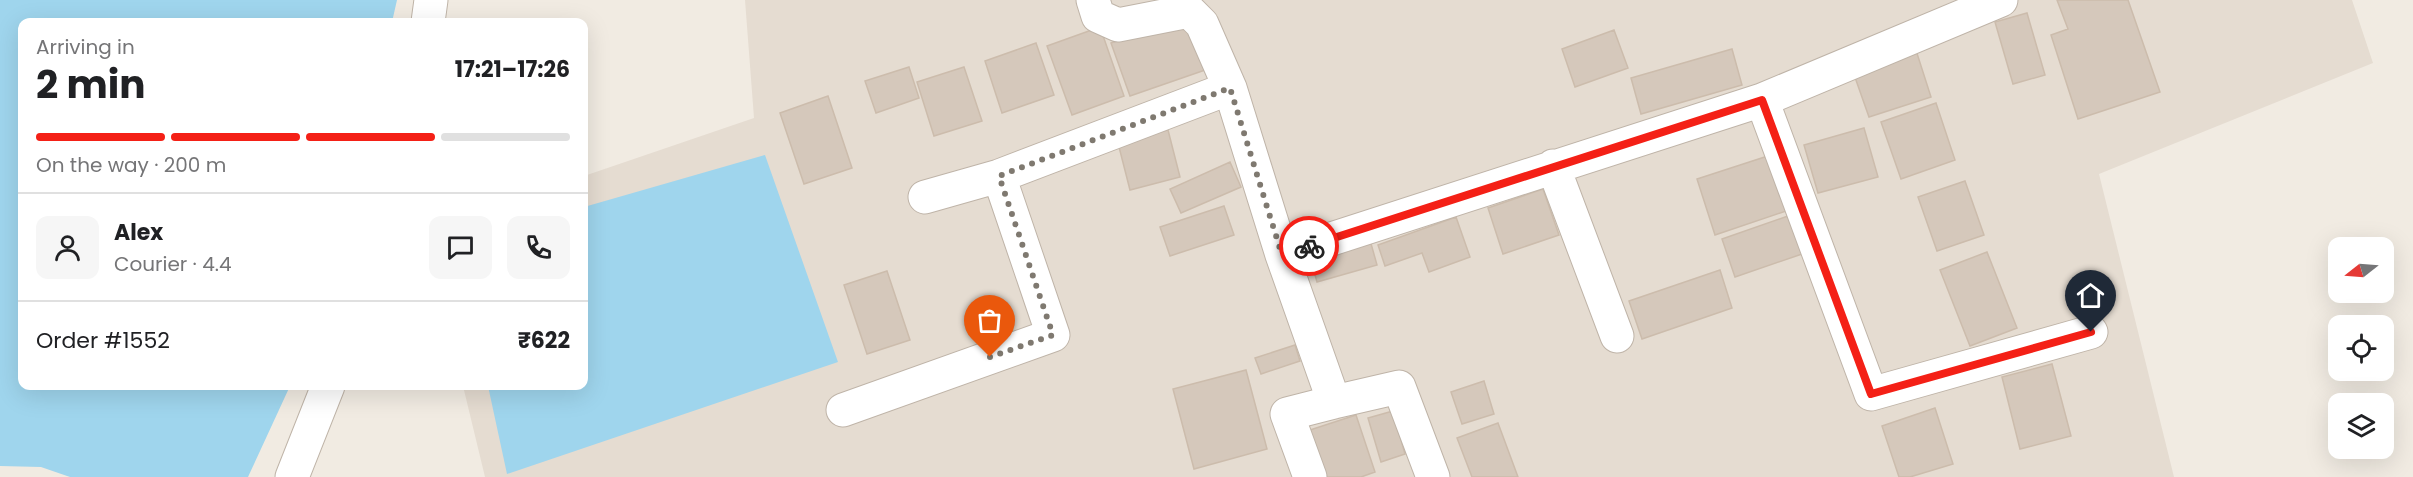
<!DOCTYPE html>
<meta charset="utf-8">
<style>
:root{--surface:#fff;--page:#f6f6f6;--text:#202124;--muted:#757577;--line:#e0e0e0;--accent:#f42016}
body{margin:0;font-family:Poppins,sans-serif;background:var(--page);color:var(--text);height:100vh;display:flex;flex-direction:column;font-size:22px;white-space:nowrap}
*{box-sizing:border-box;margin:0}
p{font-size:20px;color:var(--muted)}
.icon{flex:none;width:33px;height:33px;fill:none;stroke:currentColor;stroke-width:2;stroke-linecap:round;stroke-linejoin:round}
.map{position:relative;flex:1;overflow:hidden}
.panel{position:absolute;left:18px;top:18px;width:570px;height:372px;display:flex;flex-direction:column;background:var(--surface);border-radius:12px;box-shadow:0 6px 24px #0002}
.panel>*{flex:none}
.needle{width:39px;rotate:253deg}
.buttons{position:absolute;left:2328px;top:237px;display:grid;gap:12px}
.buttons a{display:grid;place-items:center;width:66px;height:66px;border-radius:12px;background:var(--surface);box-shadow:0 6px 24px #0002;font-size:30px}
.pin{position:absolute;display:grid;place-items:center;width:51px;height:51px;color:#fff;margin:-62px -26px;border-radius:50% 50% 50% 0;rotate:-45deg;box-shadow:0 0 6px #0007}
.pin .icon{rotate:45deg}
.courier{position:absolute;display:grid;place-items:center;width:60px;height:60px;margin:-30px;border:4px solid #f42016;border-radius:50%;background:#fff;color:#222;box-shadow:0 2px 8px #0007}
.overview em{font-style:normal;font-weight:700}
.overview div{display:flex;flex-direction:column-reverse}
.overview{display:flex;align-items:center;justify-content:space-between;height:102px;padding:0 18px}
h1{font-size:39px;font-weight:700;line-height:45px}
.bar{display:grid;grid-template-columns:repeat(4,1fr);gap:9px 6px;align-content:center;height:72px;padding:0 18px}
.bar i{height:8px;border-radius:4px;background:var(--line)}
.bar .on{background:var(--accent)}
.bar p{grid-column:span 4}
.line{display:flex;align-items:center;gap:15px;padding:0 18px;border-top:2px solid var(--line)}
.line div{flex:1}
.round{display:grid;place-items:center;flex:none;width:63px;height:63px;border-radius:12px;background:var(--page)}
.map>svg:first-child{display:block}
.residential{fill:#e5dcd1}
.water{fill:#9fd5ed}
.building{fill:#d5c8bb;stroke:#ccbcac;stroke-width:1.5}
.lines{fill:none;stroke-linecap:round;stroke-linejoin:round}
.minor-casing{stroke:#bfb4a8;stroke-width:35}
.minor{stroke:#fff;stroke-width:33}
.done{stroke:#7f7970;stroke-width:6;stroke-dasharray:0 10.8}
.route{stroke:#f42016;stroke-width:8}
</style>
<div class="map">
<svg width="2413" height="477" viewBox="0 0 2413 477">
<rect width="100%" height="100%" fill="#f1ebe2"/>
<path class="residential" d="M745 0H2352L2373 63 2099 174 2174 477H485L463 386H584V176L754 118Z"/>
<path class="water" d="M0 0H397L392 22H22V386H290L248 477H70L41 467 0 466Z
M765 155 838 362 507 474 488 386H584V207Z"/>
<path class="building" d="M2057 0H2128L2160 92 2078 119 2051 35 2068 29Z
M2027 13 2045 75 2013 84 1995 22Z
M1188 15 1208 69 1130 96 1111 43Z
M1100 27 1124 96 1072 115 1047 46Z
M1614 30 1628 68 1575 87 1562 49Z
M1036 43 1054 95 1002 113 985 61Z
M1914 44 1931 97 1869 117 1851 66Z
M1732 49 1742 85 1641 114 1631 78Z
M909 67 919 98 876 113 865 81Z
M964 67 982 121 934 136 917 82Z
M828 96 852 168 804 184 780 113Z
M1936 103 1955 160 1901 179 1881 122Z
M1864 128 1878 177 1818 193 1804 145Z
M1168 130 1180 177 1130 190 1118 143Z
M1777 153 1795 208 1715 235 1697 179Z
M1230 162 1241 187 1181 213 1170 189Z
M1965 181 1984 235 1937 251 1918 197Z
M1543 189 1559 235 1503 254 1488 208Z
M1224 206 1234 235 1170 256 1160 227Z
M1788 216 1802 254 1735 277 1722 239Z
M1456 217 1470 257 1429 272 1422 253 1385 266 1378 245Z
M1370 240 1377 265 1317 282 1310 257Z
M1987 252 2017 328 1970 346 1940 270Z
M1720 270 1732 308 1642 339 1629 301Z
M887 271 910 340 867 354 844 285Z
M1295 345 1300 361 1261 374 1255 358Z
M2052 364 2071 436 2020 449 2002 377Z
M1246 370 1267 449 1194 469 1173 389Z
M1484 381 1494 414 1462 424 1451 392Z
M1935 408 1953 464 1910 477H1899L1882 426Z
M1393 411 1405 454 1381 462 1368 418Z
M1356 415 1375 472 1361 477H1325L1310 430Z
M1498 423 1518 477H1472L1457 438Z"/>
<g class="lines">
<g class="minor-casing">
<path id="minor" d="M1093 0 1098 16 1118 25 1189 11 1202 24 1230 88 1282 255 1334 402 1287 414 1310 477
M428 22 431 0
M1762 100 1871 394 2091 332
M1553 166 1617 336
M925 197 999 176 1230 88
M1282 255 1762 100 2001 0
M1334 402 1399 387 1433 477
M843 410 1053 335 999 176
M292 477 328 386"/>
</g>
<use href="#minor" class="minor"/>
</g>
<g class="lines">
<path class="done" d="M990 357 1053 335 999 176 1230 88 1282 255 1309 246"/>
<path class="route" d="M1309 246 1762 100 1871 394 2091 332"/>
</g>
</svg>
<div class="buttons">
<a><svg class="needle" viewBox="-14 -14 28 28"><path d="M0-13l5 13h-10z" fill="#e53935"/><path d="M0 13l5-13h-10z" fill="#757577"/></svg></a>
<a><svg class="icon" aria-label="locate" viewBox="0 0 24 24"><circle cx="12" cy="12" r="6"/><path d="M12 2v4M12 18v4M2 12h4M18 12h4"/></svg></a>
<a><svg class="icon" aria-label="layers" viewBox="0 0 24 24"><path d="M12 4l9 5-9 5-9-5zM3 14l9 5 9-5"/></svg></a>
</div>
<div class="pin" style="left:990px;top:357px;background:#ea580c"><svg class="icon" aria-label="bag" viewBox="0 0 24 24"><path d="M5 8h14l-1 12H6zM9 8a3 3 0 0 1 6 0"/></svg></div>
<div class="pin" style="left:2091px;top:332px;background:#1f2937"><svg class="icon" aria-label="home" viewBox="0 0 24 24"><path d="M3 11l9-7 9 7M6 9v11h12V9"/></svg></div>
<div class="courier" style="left:1309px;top:246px"><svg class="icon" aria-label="bike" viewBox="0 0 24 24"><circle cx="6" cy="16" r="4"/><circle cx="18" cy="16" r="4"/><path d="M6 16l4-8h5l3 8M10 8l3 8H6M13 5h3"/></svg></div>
<section class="panel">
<div class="overview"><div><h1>2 min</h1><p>Arriving in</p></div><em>17:21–17:26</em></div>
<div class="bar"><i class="on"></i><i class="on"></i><i class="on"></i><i></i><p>On the way · 200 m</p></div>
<div class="line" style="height:108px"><a class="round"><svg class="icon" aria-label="person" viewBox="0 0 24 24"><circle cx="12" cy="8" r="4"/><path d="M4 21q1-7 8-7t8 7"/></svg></a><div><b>Alex</b><p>Courier · 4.4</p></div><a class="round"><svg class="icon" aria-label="chat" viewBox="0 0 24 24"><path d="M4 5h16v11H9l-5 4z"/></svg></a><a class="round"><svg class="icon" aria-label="phone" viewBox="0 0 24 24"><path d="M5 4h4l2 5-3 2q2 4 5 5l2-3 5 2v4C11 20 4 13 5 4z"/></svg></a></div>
<div class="line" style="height:78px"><div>Order #1552</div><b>₹622</b></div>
</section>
</div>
